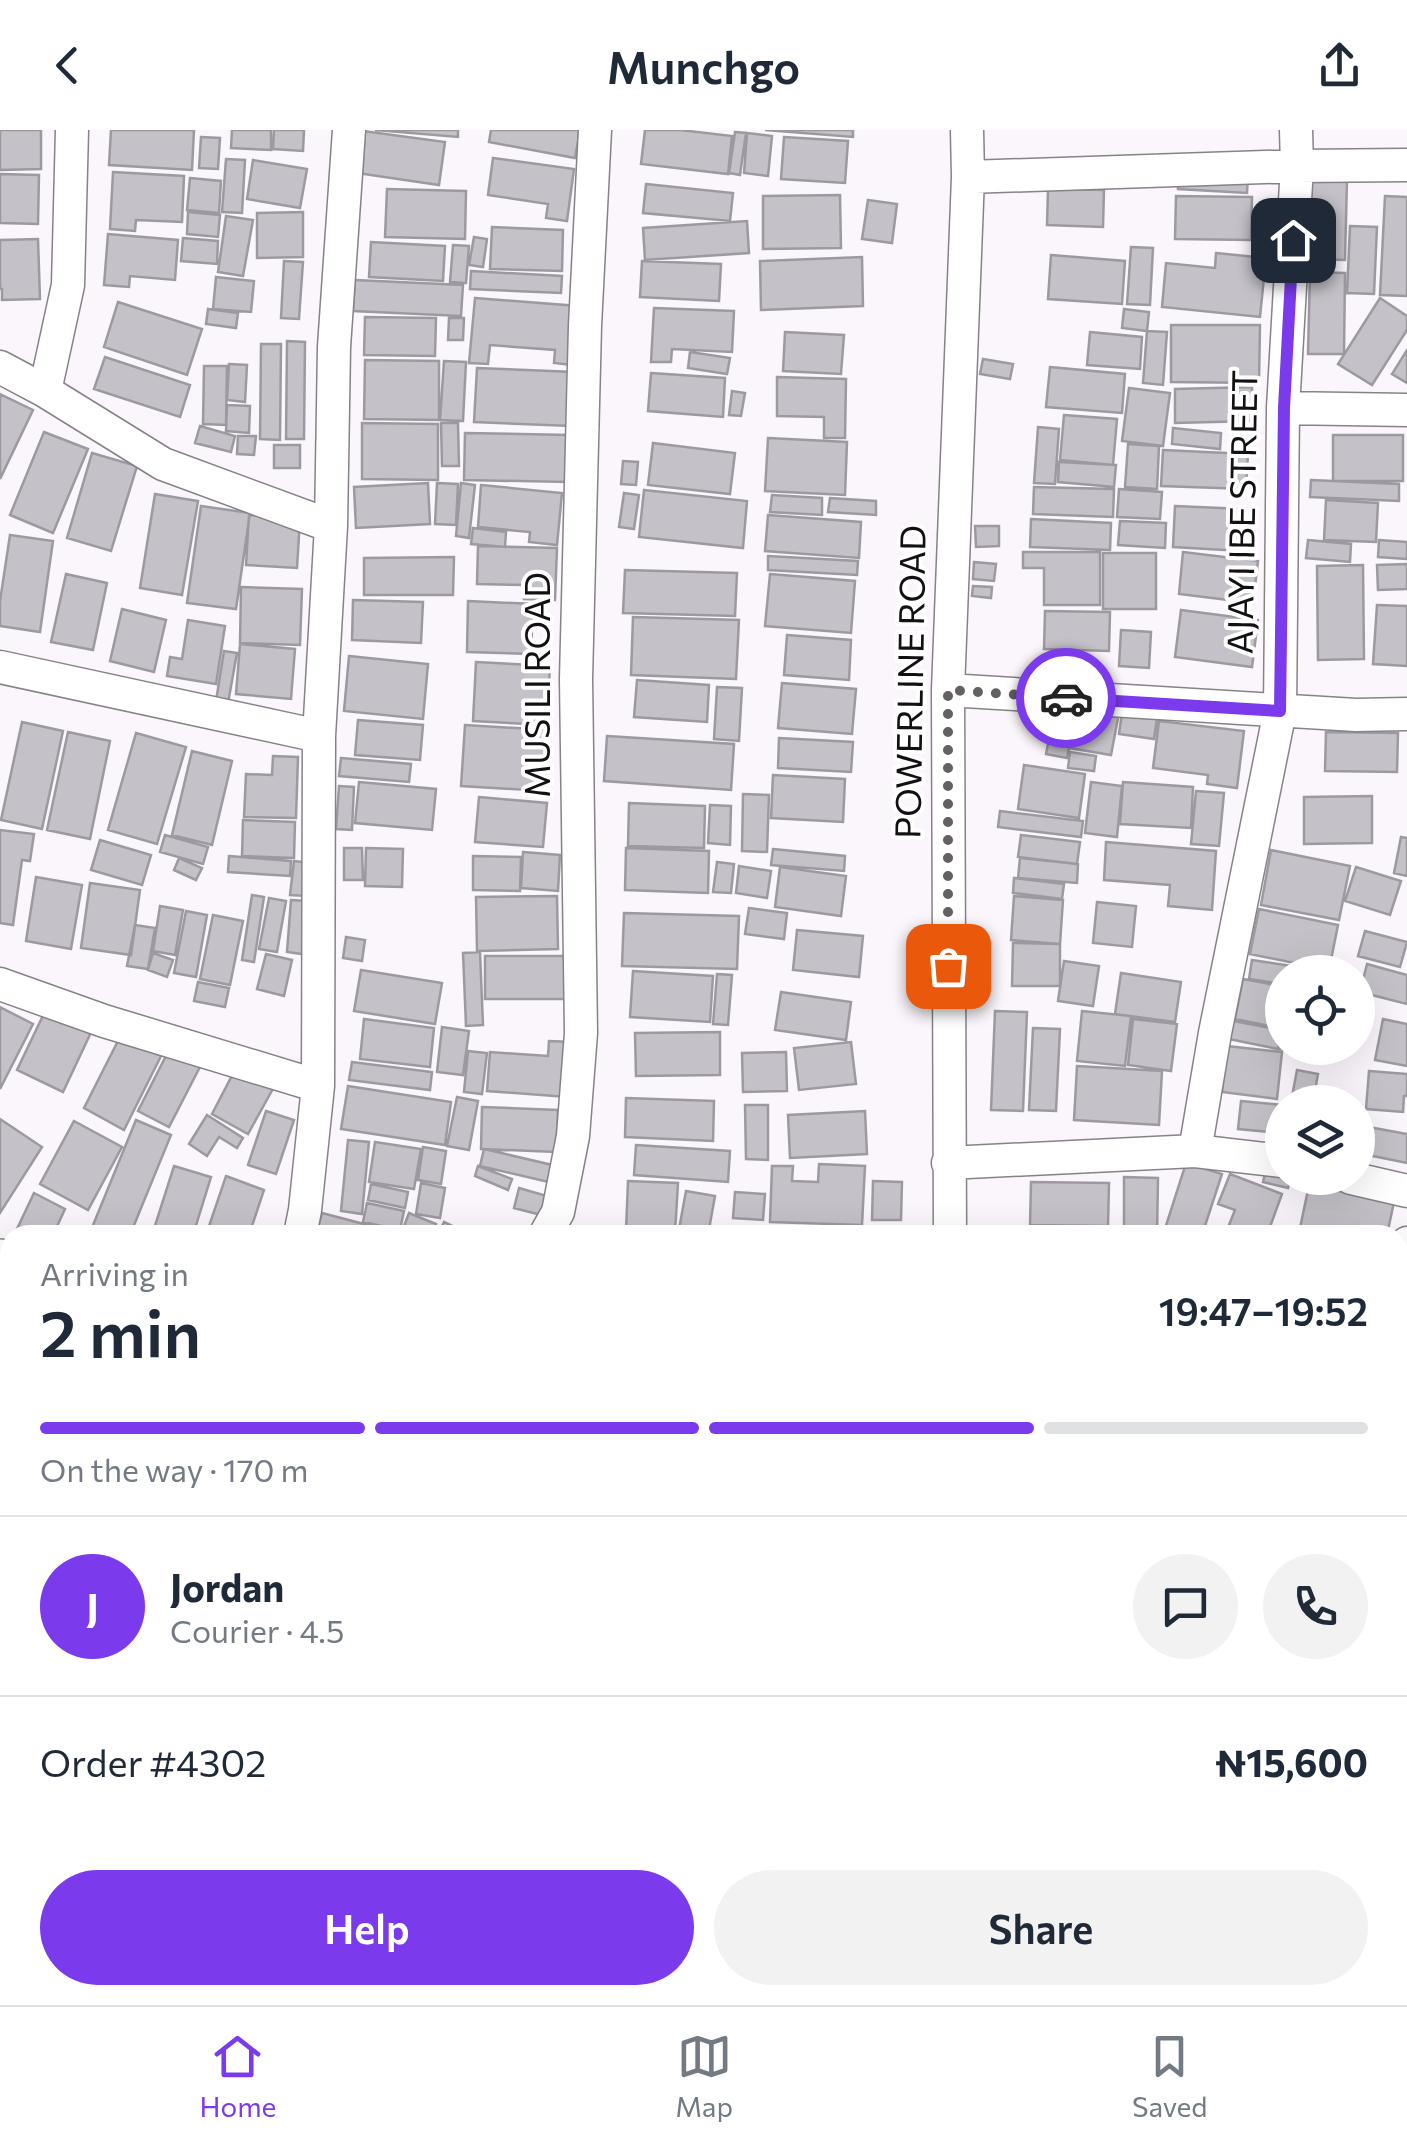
<!DOCTYPE html>
<meta charset="utf-8">
<style>
:root{--surface:#fff;--page:#f2f2f3;--text:#1f2937;--muted:#747a83;--line:#e0e1e3;--accent:#7c3aed}
body{margin:0;font-family:Commissioner,sans-serif;background:var(--page);color:var(--text);height:100vh;display:flex;flex-direction:column;font-size:38px;white-space:nowrap}
*{box-sizing:border-box;margin:0}
p{font-size:32px;color:var(--muted)}
.icon{flex:none;width:55px;height:55px;fill:none;stroke:currentColor;stroke-width:2;stroke-linecap:round;stroke-linejoin:round}
.map{position:relative;flex:1;overflow:hidden}
.details{position:absolute;left:0px;top:1095px;width:1408px;height:780px;display:flex;flex-direction:column;background:var(--surface);border-radius:30px 30px 0 0;box-shadow:0 10px 40px #0002}
.details>*{flex:none}
.controls{position:absolute;left:1265px;top:825px;display:grid;gap:20px}
.controls a{display:grid;place-items:center;width:110px;height:110px;border-radius:50%;background:var(--surface);box-shadow:0 10px 40px #0002;font-size:50px}
.pin{position:absolute;display:grid;place-items:center;width:85px;height:85px;color:#fff;margin:-42px;border-radius:20px;box-shadow:0 5px 15px #0006}
.courier{position:absolute;display:grid;place-items:center;width:100px;height:100px;margin:-50px;border:8px solid #7c3aed;border-radius:50%;background:#fff;color:#222;box-shadow:0 2px 12px #0007}
.summary em{font-style:normal;font-weight:600}
.summary div{display:flex;flex-direction:column-reverse}
.summary{display:flex;align-items:center;justify-content:space-between;height:170px;padding:0 40px}
h1{font-size:65px;font-weight:600;line-height:75px}
.bar{display:grid;grid-template-columns:repeat(4,1fr);gap:15px 10px;align-content:center;height:120px;padding:0 40px}
.bar i{height:12px;border-radius:8px;background:var(--line)}
.bar .current{background:var(--accent)}
.bar p{grid-column:span 4}
.line{display:flex;align-items:center;gap:25px;padding:0 40px;border-top:2px solid var(--line)}
.line div{flex:1}
.round{display:grid;place-items:center;flex:none;width:105px;height:105px;border-radius:52px;background:var(--page)}
.cta{display:flex;gap:20px;margin-top:auto;padding:20px 40px}
.cta a{flex:1;height:115px;border-radius:60px;background:var(--accent);color:#fff;font-size:40px;font-weight:600;line-height:115px;text-align:center}
.cta a+a{background:var(--page);color:var(--text)}
header{display:flex;justify-content:space-between;align-items:center;height:130px;padding:0 40px;background:var(--surface);font-size:45px;font-weight:600}
.tabs{display:flex;justify-content:space-around;align-items:center;height:140px;border-top:2px solid var(--line);background:var(--surface);font-size:28px;color:var(--muted)}
.tabs a{display:grid;justify-items:center;gap:5px}
.tabs .current{color:var(--accent)}
.map>svg:first-child{display:block}
.building{fill:#c4c1c8;stroke:#9c9aa0;stroke-width:2.5}
.lines{fill:none;stroke-linecap:round;stroke-linejoin:round}
.street-casing{stroke:#878287;stroke-width:35}
.secondary-casing{stroke:#878287;stroke-width:48}
.street{stroke:#fff;stroke-width:32}
.secondary{stroke:#fff;stroke-width:45}
.done{stroke:#646064;stroke-width:10;stroke-dasharray:0 18}
.route{stroke:#7c3aed;stroke-width:12}
.labels{text-anchor:middle;stroke-width:8;stroke-linejoin:round;paint-order:stroke}
.street-label{font-size:35px;fill:#121012;stroke:#fff}
</style>
<header><svg class="icon" aria-label="back" viewBox="0 0 24 24"><path d="M15 5l-7 7 7 7"/></svg>Munchgo<svg class="icon" aria-label="share" viewBox="0 0 24 24"><path d="M12 15V3M7 8l5-5 5 5M5 13v7h14v-7"/></svg></header>
<div class="map">
<svg width="1407" height="1875" viewBox="0 0 1407 1875">
<rect width="100%" height="100%" fill="#fbf6fb"/>
<path class="building" d="M0 0H41V39L0 40Z
M111 0H194L192 40 109 35Z
M232 0H271V20L231 18Z
M274 0H304L303 21 273 19Z
M375 0H458V7Z
M491 0H580L575 28 489 12Z
M645 0H680L732 6 728 44 641 34Z
M765 0H853V7Z
M363 1 445 12 439 55 357 43Z
M735 2 746 3 740 45 729 43Z
M747 3 772 6 768 46 744 43Z
M201 7 220 8 218 39 199 38Z
M784 7 848 11 845 53 781 49Z
M493 28 574 39 567 91 546 88 548 74 488 65Z
M226 29 245 30 242 83 222 82Z
M253 30 307 39 300 78 247 69Z
M1179 41 1248 44 1247 63 1178 59Z
M113 42 184 46 182 92 136 90 135 101 110 99Z
M0 44 39 45 38 94 0 93Z
M190 48 221 51 219 83 187 80Z
M1309 49 1347 50 1345 130 1307 129Z
M646 54 733 63 730 91 643 83Z
M387 59 466 61 465 109 385 107Z
M1048 59 1104 60 1103 97 1047 95Z
M840 65 841 118 763 119V66Z
M1176 66 1252 67 1251 110 1175 109Z
M1385 66 1407 67V166L1380 165Z
M868 70 897 74 892 113 862 109Z
M188 82 220 85 218 107 187 104Z
M303 82V127L257 128V83Z
M226 86 253 90 243 146 218 142Z
M747 91 749 123 645 130 643 98Z
M1350 96 1377 97 1374 164 1347 163Z
M492 97 563 100 562 141 490 139Z
M108 104 178 110 175 150 130 146 129 157 104 155Z
M474 107 487 109 483 137 469 135Z
M183 108 218 111 217 134 181 131Z
M38 109 40 169 2 170V159H0V110Z
M371 112 445 116 443 151 369 147Z
M453 115 469 116 466 153 450 152Z
M1131 117 1153 118 1150 175 1127 174Z
M1216 123 1266 128 1260 187 1162 177 1166 133 1215 138Z
M1051 125 1125 131 1122 174 1048 169Z
M862 127 863 176 761 180 760 131Z
M284 131 303 132 299 189 281 188Z
M642 131 721 134 719 171 640 167Z
M471 141 562 146 561 163 470 159Z
M1310 142 1345 143 1344 224H1308Z
M216 147 254 151 251 182 213 179Z
M355 150 463 155 461 186 353 181Z
M475 168 578 176 573 235 554 233 555 220 490 215 488 234 469 233Z
M1380 168 1407 186V200L1372 255 1338 234Z
M118 172 202 199 187 245 104 217Z
M654 178 734 181 732 222 672 219 671 232H651Z
M208 179 238 183 236 198 206 194Z
M1124 179 1149 182 1147 201 1122 198Z
M365 187 436 188 435 226 364 225Z
M449 188H464L463 210H448Z
M1171 195H1260L1259 253 1171 252Z
M1147 201 1167 202 1163 255 1143 253Z
M785 202 844 205 841 244 783 241Z
M1090 202 1142 207 1140 239 1087 235Z
M287 211 305 212 304 309H286Z
M261 214H281L280 310 260 309Z
M1407 220V253L1392 244Z
M690 222 730 228 727 244 688 238Z
M105 227 190 255 180 287 94 259Z
M983 229 1013 234 1010 249 980 244Z
M365 230 439 231V290L364 289Z
M444 231 466 232 463 291 440 290Z
M229 234 247 235 245 272 227 270Z
M204 236H227L226 295 203 294Z
M1050 237 1125 244 1122 283 1046 277Z
M477 238 574 242 571 296 474 292Z
M651 243 725 248 723 287 648 281Z
M777 247 846 249 845 308H824V287L777 286Z
M1252 257 1253 291 1175 293V259Z
M1129 258 1170 263 1163 316 1122 311Z
M732 261 745 263 741 286 729 285Z
M0 264 33 280 0 349Z
M227 275 250 276 249 303 226 301Z
M1064 285 1117 289 1113 335 1060 330Z
M362 293 438 294V350L362 349Z
M441 293H458L459 336H442Z
M200 296 235 306 231 322 195 313Z
M1038 297 1059 299 1055 354 1034 353Z
M1173 298 1221 303 1220 319 1172 314Z
M44 302 88 319 53 403 10 385Z
M465 303 569 305 568 352 464 350Z
M1333 305H1403V351H1333Z
M238 306H256L254 325 237 324Z
M768 308 847 312 845 365 765 361Z
M653 313 735 323 730 364 648 355Z
M1128 314 1159 316 1157 359 1125 357Z
M274 315H300V338H274Z
M1163 320 1248 324 1246 359 1161 356Z
M92 323 137 336 111 421 67 408Z
M623 331 638 332 636 355 621 354Z
M1059 332 1116 335 1114 357 1058 352Z
M1311 350 1399 354V371L1310 367Z
M428 353 430 394 356 398 354 357Z
M437 353 458 354 456 395 435 394Z
M461 353 475 355 469 408 456 406Z
M481 355 562 363 557 415 529 412 530 402 478 397Z
M1034 357 1114 359 1113 387 1033 384Z
M1119 359 1162 362 1160 389 1117 387Z
M644 360 747 371 743 418 639 407Z
M624 363 639 365 634 399 619 397Z
M155 364 198 371 182 465 140 458Z
M772 365 822 368V385L770 382Z
M830 368 876 371V385L828 382Z
M1326 370 1378 373 1376 412 1324 410Z
M201 376 250 383 236 479 187 473Z
M1175 376 1243 379 1241 421 1173 417Z
M249 385 300 389 297 438 246 435Z
M768 385 861 392 859 428 765 421Z
M1031 389 1111 393 1110 420 1030 417Z
M1120 391 1166 393 1165 418 1118 415Z
M975 396H999V416L976 417Z
M473 398 506 402 505 417 471 414Z
M10 405 53 411 40 502 0 496V471Z
M1308 410 1351 414 1350 432 1306 428Z
M1379 410 1407 412V429L1378 427Z
M478 416 557 418 555 470 524 469V455L477 454Z
M1023 422H1100V475H1044V438H1023Z
M1183 422 1258 431 1253 473 1179 464Z
M1103 423H1156V479H1103Z
M768 426 858 431 857 445 768 440Z
M454 427 453 465H364V428Z
M974 432 996 434 994 451 973 449Z
M1407 434V459L1378 460 1377 435Z
M1363 435 1364 529 1318 530 1317 436Z
M625 440 737 443 735 486 623 483Z
M66 444 107 453 93 520 51 512Z
M770 444 855 451 851 503 765 496Z
M973 456 992 457 991 468 972 466Z
M241 457 302 459 300 515 240 513Z
M353 470 423 472 421 513 352 510Z
M468 471 533 474 531 524 467 522Z
M1377 475 1407 476V536L1373 534Z
M122 479 166 490 154 542 110 531Z
M1181 480 1258 490 1252 537 1175 527Z
M1045 481 1110 482 1109 521 1044 519Z
M633 487 739 490 736 549 631 545Z
M188 490 225 496 216 554 167 546 170 527 182 529Z
M1121 500 1151 502 1149 538 1119 536Z
M787 505 851 510 849 550 784 545Z
M240 514 295 519 291 569 236 564Z
M224 521 237 523 228 573 216 571Z
M349 526 428 534 423 589 344 581Z
M476 532 550 536 547 595 473 591Z
M637 550 709 555 707 592 634 587Z
M782 553 856 559 852 604 778 598Z
M717 557 742 558 739 611 714 609Z
M1056 572 1119 583 1111 625 1069 618 1067 628 1046 624Z
M1122 583 1157 588 1154 609 1119 604Z
M358 590 423 595 420 630 355 625Z
M1159 591 1244 601 1237 658 1207 654 1208 645 1153 638Z
M22 592 63 601 42 699 1 690Z
M465 595 548 600 545 661 461 656Z
M68 602 110 611 90 709 47 700Z
M1326 602 1398 603 1397 642 1325 641Z
M136 603 186 617 157 714 108 700Z
M607 606 734 614 731 660 604 651Z
M779 608 853 612 851 642 778 638Z
M192 621 232 631 212 715 172 705Z
M1070 622 1096 626 1094 641 1068 638Z
M273 626 298 627 296 688 244 687 246 644 272 645Z
M341 628 411 634 409 652 339 646Z
M1024 635 1085 644 1079 688 1018 679Z
M773 645 845 649 843 692 771 688Z
M359 652 436 659 432 700 355 693Z
M1091 652 1122 656 1117 707 1085 703Z
M1123 652 1193 657 1191 698 1120 694Z
M339 656 354 657 352 700 336 699Z
M1196 661 1224 663 1219 716 1191 714Z
M743 664 769 665 767 722 742 721Z
M1372 666V713L1304 714V667Z
M479 667 547 673 543 717 475 712Z
M629 673 705 676 704 718 628 716Z
M710 675 731 676 730 715 708 713Z
M1000 681 1083 691 1081 707 998 697Z
M243 690 295 692 294 728 242 726Z
M0 700 34 704 30 731 22 730 13 795 0 793Z
M165 705 208 717 203 734 160 722Z
M1021 705 1080 712 1077 734 1018 727Z
M1401 707 1407 708V746L1394 743Z
M100 710 151 725 142 755 91 740Z
M1106 712 1216 721 1212 780 1168 776 1170 755 1104 750Z
M344 718H362L363 750H344Z
M366 718 403 719 402 757 365 756Z
M626 718 709 721 708 763 625 760Z
M773 719 845 726 844 741 771 735Z
M1271 720 1350 736 1339 790 1261 775Z
M523 722 560 725 558 761 521 758Z
M229 726 291 731 290 746 228 742Z
M473 726 521 727 520 761 473 760Z
M179 728 202 738 196 750 174 740Z
M1020 728 1078 734 1077 753 1018 748Z
M294 731 311 733 307 766 290 765Z
M717 732 734 734 731 763 713 762Z
M739 736 771 741 767 768 736 763Z
M780 737 846 746 841 786 775 777Z
M1356 737 1401 751 1390 785 1345 771Z
M36 747 82 755 71 819 26 811Z
M1014 748 1064 754 1062 769 1013 763Z
M90 753 140 760 131 825 81 818Z
M252 765 264 767 254 832 242 830Z
M557 766 558 819 477 821 476 767Z
M1014 766 1063 770 1060 814 1011 810Z
M269 768 286 771 277 822 259 819Z
M291 770 307 771 302 824 287 822Z
M1097 772 1136 776 1132 817 1093 813Z
M160 776 183 780 175 825 153 821Z
M749 778 787 783 784 809 745 804Z
M1259 779 1338 795 1329 840 1250 824Z
M186 781 207 785 196 847 174 843Z
M624 783 739 786 737 839 622 836Z
M213 785 243 791 230 855 200 849Z
M135 795 155 798 148 839 127 836Z
M797 800 863 806 859 847 793 840Z
M1365 801 1407 812 1400 837 1358 826Z
M346 807 365 810 362 831 343 828Z
M1013 813 1060 814V856H1012Z
M480 822 483 895 466 896 463 823Z
M153 823 173 830 167 847 148 840Z
M266 824 292 830 284 866 257 859Z
M485 826H569L568 869H485Z
M1252 830 1332 842H1282V854L1249 849Z
M1064 831 1099 836 1093 876 1058 871Z
M1367 834 1407 845V874L1360 862Z
M361 840 442 853 435 894 354 881Z
M633 841 713 846 710 892 630 887Z
M1121 843 1181 852 1175 892 1115 884Z
M717 844 732 845 728 895 713 894Z
M1243 849 1282 856 1280 898 1235 889Z
M198 852 229 858 225 877 194 871Z
M781 862 851 872 846 910 775 900Z
M48 875 94 896 63 962 17 940Z
M0 877 33 894 0 959Z
M995 881 1027 882 1023 981 991 980Z
M1082 881 1131 886 1125 936 1077 931Z
M364 889 434 898 430 937 360 929Z
M1133 889 1177 894 1171 941 1128 935Z
M1383 889 1407 894V936L1375 930Z
M1228 890 1282 900 1278 919 1224 908Z
M442 897 469 901 463 945 437 942Z
M1033 898 1060 899 1056 981 1029 980Z
M720 902V945L636 946 635 903Z
M121 905 161 926 124 1000 84 978Z
M1282 908V918H1311L1310 925 1280 919Z
M549 911 571 912 567 967 487 961 490 922 548 926Z
M851 912 856 954 799 960 794 918Z
M171 916 202 933 169 997 138 981Z
M1227 916 1282 922 1277 969 1222 962Z
M468 921 487 923 482 964 464 962Z
M786 922 787 961 743 962 742 923Z
M352 932 432 942 430 960 349 950Z
M238 934 275 955 248 1004 212 984Z
M1077 936 1162 941 1159 995 1074 990Z
M1297 940 1318 944 1313 972H1291Z
M1369 941 1407 944V966H1404L1403 982 1366 979Z
M348 956 451 972 445 1015 341 999Z
M457 967 478 971 469 1020 447 1016Z
M626 968 714 971 713 1011 625 1007Z
M1241 971 1282 975 1281 1003 1238 999Z
M745 975H768V1030L746 1029Z
M482 977 558 980 556 1022 481 1019Z
M266 981 294 990 276 1044 248 1035Z
M865 981 867 1024 790 1028 788 985Z
M207 985 243 1008 237 1018 219 1007 207 1026 189 1014Z
M0 989 42 1017 0 1083Z
M136 990 171 1005 130 1105H89Z
M74 991 122 1017 88 1080 40 1054Z
M1358 995 1407 1004V1033L1358 1023Z
M348 1010 369 1012 362 1084 341 1081Z
M375 1012 421 1019 414 1059 369 1052Z
M636 1015 730 1021 728 1052 634 1045Z
M423 1017 446 1021 441 1054 418 1050Z
M484 1019 561 1037 557 1054 480 1036Z
M1268 1031 1282 1035V1048H1291L1288 1058 1263 1052Z
M1186 1033 1222 1044 1202 1105H1163Z
M819 1034 865 1036 862 1095 770 1092 772 1036H793L792 1051 818 1052Z
M174 1036 211 1047 193 1105H152Z
M478 1036 512 1049 508 1060 475 1046Z
M1230 1044 1282 1064 1267 1105H1225L1235 1080 1218 1074Z
M226 1046 264 1060 249 1105H206Z
M1124 1047 1158 1048 1157 1105H1124Z
M628 1051 678 1053 675 1103 626 1101Z
M873 1051 902 1052 901 1090H872Z
M1031 1052 1109 1053 1108 1096 1030 1095Z
M421 1053 445 1058 440 1088 416 1084Z
M371 1054 408 1062 405 1078 368 1070Z
M1309 1055 1394 1072 1387 1105H1311L1299 1103Z
M519 1058 554 1068 549 1087 514 1078Z
M686 1061 715 1066 708 1105H678Z
M735 1062 765 1064 763 1090 733 1088Z
M34 1063 65 1079 53 1105H29L17 1099Z
M367 1073 404 1081 400 1100 363 1092Z
M322 1083 379 1098 377 1105H316Z
M409 1083 436 1094 432 1105 401 1104Z
M444 1092 471 1105H438Z
M571 1097 593 1105H568Z
M1035 1098 1110 1104V1105H1034Z
M1398 1243 1407 1246V1299L1398 1296Z
M0 1271 10 1282V1287L0 1297Z
M10 1293V1314L0 1304Z
M1398 1306 1407 1308V1345L1398 1342Z
M0 1322 10 1335V1412L0 1399Z
M1398 1348 1407 1350V1379L1398 1377Z
M1398 1380 1407 1381V1408L1398 1407Z
M1398 1420H1407V1457L1398 1456Z
M1398 1462H1399L1400 1562H1398Z
M10 1472V1534L0 1525V1483Z
M0 1548 10 1559V1587L0 1597Z
M1398 1695 1405 1698 1398 1721Z
M1406 1725H1407V1768L1398 1762V1738Z
M0 1786 10 1799V1805L0 1813Z
M1398 1821H1407V1875H1376V1865H1398Z
M37 1865H71L81 1875H27Z
M88 1865H171L181 1874 99 1875Z
M291 1865H323L335 1875H283Z
M453 1865H467L486 1875H448Z
M564 1865H586L604 1875H559Z
M974 1865H990V1875H975Z
M1281 1865H1312L1313 1875H1281Z
M1324 1865H1368V1875H1325Z
M1273 1868 1274 1875H1226L1225 1871Z"/>
<g class="lines">
<g class="street-casing">
<path id="street" d="M968 47 1297 36 1407 35
M0 237 45 261 163 334 331 396
M45 261 68 155 72 0
M1283 278 1407 280
M0 537 319 606
M948 560 1356 585 1407 584
M0 854 104 891 318 956
M1195 1021 1215 903 1280 581 1283 278 1297 36 1296 0
M948 1033 1195 1021 1282 1031
M1351 1048 1407 1061
M300 1105 305 1080 318 956 319 606 331 396 334 217 349 0
M545 1105 558 1082 573 1006 581 903 576 549 585 196 595 0
M950 1105 948 560 968 47 967 0
M1398 1141 1407 1113
M0 1209 10 1192
M0 1647 10 1637
M662 1865 691 1875
M218 1875 226 1865
M514 1875 520 1865
M953 1875V1865"/>
</g>
<g class="secondary-casing">
<path id="secondary" d="M0 1132 10 1136
M1398 1603 1407 1601"/>
</g>
<use href="#street" class="street"/>
<use href="#secondary" class="secondary"/>
</g>
<g class="lines">
<path class="done" d="M948 836V560L1066 568"/>
<path class="route" d="M1066 568 1280 581 1284 278 1293 110"/>
</g>
<g class="labels">
<g class="street-label">
<text transform="translate(1243 382) rotate(-89)" y="12">AJAYI IBE STREET</text>
<text transform="translate(911 552) rotate(-89)" y="12">POWERLINE ROAD</text>
<text transform="translate(538 555) rotate(-90)" y="12">MUSILI ROAD</text>
</g>
</g>
</svg>
<div class="controls">
<a><svg class="icon" aria-label="locate" viewBox="0 0 24 24"><circle cx="12" cy="12" r="6"/><path d="M12 2v4M12 18v4M2 12h4M18 12h4"/></svg></a>
<a><svg class="icon" aria-label="layers" viewBox="0 0 24 24"><path d="M12 4l9 5-9 5-9-5zM3 14l9 5 9-5"/></svg></a>
</div>
<div class="pin" style="left:948px;top:836px;background:#ea580c"><svg class="icon" aria-label="bag" viewBox="0 0 24 24"><path d="M5 8h14l-1 12H6zM9 8a3 3 0 0 1 6 0"/></svg></div>
<div class="pin" style="left:1293px;top:110px;background:#1f2937"><svg class="icon" aria-label="home" viewBox="0 0 24 24"><path d="M3 11l9-7 9 7M6 9v11h12V9"/></svg></div>
<div class="courier" style="left:1066px;top:568px"><svg class="icon" aria-label="car" viewBox="0 0 24 24"><path d="M5 17H2v-5l4-1 3-4h7l3 4 3 1v5h-3M9 17h6M6 11h13"/><circle cx="7" cy="17" r="2"/><circle cx="17" cy="17" r="2"/></svg></div>
<section class="details">
<div class="summary"><div><h1>2 min</h1><p>Arriving in</p></div><em>19:47–19:52</em></div>
<div class="bar"><i class="current"></i><i class="current"></i><i class="current"></i><i></i><p>On the way · 170 m</p></div>
<div class="line" style="height:180px"><b class="round" style="background:var(--accent);color:#fff">J</b><div><b>Jordan</b><p>Courier · 4.5</p></div><a class="round"><svg class="icon" aria-label="chat" viewBox="0 0 24 24"><path d="M4 5h16v11H9l-5 4z"/></svg></a><a class="round"><svg class="icon" aria-label="phone" viewBox="0 0 24 24"><path d="M5 4h4l2 5-3 2q2 4 5 5l2-3 5 2v4C11 20 4 13 5 4z"/></svg></a></div>
<div class="line" style="height:130px"><div>Order #4302</div><b>₦15,600</b></div>
<div class="cta"><a>Help</a><a>Share</a></div>
</section>
</div>
<nav class="tabs">
<a class="current"><svg class="icon" aria-label="home" viewBox="0 0 24 24"><path d="M3 11l9-7 9 7M6 9v11h12V9"/></svg>Home</a>
<a><svg class="icon" aria-label="map" viewBox="0 0 24 24"><path d="M3 6l6-2 6 2 6-2v14l-6 2-6-2-6 2zM9 4v14M15 6v14"/></svg>Map</a>
<a><svg class="icon" aria-label="saved" viewBox="0 0 24 24"><path d="M7 4h10v16l-5-4-5 4z"/></svg>Saved</a>
</nav>
